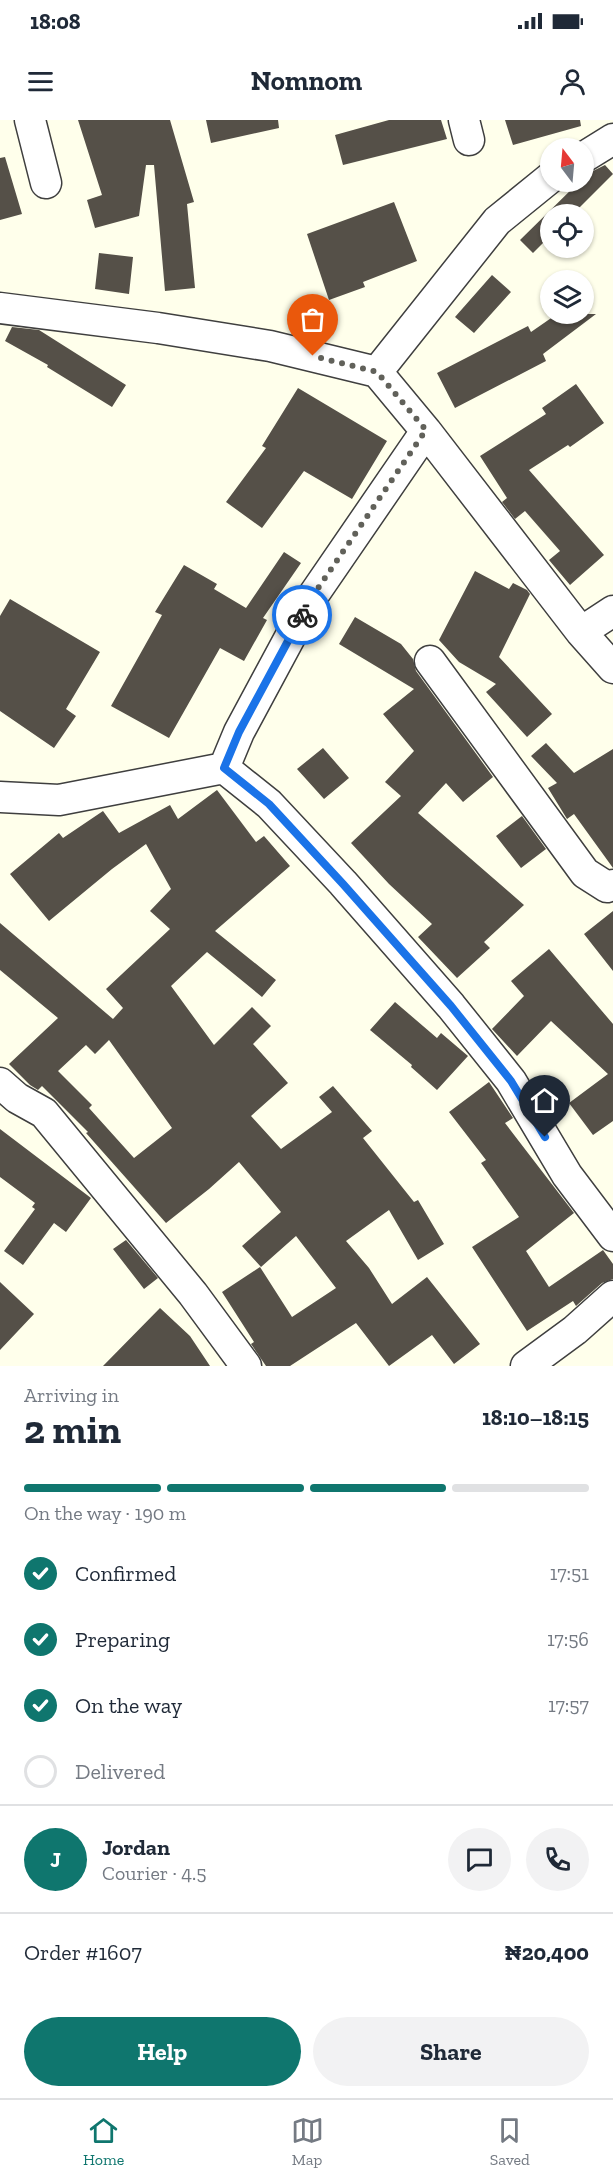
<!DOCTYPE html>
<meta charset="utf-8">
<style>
:root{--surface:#fff;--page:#f2f2f3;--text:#1f2937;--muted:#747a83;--line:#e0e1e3;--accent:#0f766e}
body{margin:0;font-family:"Zilla Slab",serif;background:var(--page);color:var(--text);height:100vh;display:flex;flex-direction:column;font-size:22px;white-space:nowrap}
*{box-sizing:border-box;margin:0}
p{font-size:20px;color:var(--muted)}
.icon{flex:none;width:33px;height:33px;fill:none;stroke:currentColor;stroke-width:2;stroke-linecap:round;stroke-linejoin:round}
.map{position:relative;height:1246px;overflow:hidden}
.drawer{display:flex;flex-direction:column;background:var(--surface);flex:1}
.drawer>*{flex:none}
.needle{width:39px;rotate:344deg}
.tools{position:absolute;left:540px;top:18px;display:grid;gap:12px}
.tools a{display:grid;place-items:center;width:54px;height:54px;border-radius:50%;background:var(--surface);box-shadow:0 2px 4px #0004;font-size:30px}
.pin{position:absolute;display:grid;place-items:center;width:51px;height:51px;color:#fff;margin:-62px -26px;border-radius:50% 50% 50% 0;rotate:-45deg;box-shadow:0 0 6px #0007}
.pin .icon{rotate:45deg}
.courier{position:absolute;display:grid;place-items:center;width:60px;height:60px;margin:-30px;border:4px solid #1a73e8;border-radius:50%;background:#fff;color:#222;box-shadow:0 2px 8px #0007}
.head em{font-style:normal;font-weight:700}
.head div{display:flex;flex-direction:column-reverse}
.head{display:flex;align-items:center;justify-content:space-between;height:102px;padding:0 24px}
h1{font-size:39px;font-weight:700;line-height:45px}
.bar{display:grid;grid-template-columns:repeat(4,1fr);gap:9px 6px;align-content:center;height:72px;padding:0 24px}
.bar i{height:8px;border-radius:4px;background:var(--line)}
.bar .active{background:var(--accent)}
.bar p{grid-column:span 4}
.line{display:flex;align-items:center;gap:15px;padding:0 24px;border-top:2px solid var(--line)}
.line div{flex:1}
.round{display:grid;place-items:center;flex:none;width:63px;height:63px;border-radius:32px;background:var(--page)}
ol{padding:0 24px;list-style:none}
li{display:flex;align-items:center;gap:18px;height:66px}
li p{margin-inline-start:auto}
li .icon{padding:6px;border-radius:50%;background:var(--accent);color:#fff;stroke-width:4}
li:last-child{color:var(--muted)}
li i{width:33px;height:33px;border:3px solid var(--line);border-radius:50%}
.button{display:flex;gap:12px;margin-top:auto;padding:12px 24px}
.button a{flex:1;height:69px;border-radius:36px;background:var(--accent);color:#fff;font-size:24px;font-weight:700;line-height:69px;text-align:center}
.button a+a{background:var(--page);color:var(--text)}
.status{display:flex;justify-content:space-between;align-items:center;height:42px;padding:0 30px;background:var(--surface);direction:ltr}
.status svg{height:16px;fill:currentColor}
header{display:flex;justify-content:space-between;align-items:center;height:78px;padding:0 24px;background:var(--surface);font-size:27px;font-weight:700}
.menu{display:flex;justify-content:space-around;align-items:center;height:84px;border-top:2px solid var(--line);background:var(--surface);font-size:16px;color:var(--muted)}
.menu a{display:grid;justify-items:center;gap:3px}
.menu .active{color:var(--accent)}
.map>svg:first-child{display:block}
.building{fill:#555048;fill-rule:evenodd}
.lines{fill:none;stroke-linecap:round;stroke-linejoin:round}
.minor-casing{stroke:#3f3f3f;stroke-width:33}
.minor{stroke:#fff;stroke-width:30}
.done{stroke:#61615a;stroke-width:6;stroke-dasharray:0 10.8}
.route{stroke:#1a73e8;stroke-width:8}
</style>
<div class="status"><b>18:08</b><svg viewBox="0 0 49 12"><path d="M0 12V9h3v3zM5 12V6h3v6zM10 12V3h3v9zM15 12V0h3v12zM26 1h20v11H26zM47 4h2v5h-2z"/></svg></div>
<header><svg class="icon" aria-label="menu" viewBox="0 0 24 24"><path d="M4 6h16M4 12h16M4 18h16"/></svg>Nomnom<svg class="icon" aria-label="person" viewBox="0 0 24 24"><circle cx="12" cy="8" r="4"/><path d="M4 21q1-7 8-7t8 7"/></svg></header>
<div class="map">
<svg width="613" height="1246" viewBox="0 0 613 1246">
<rect width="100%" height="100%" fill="#ffffeb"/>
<path class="building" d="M78 0H170L194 82 187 84 195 168 165 171 154 45H146L139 96 95 108 87 80 102 75Z
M206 0H278L279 8 211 23Z
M389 0H441L447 19 343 45 335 15Z
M505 0H580L581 6 513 25Z
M5 37 22 94 0 100V38Z
M605 45 613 54 573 94H550V116L533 133 520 120 579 62H584V57L587 54Z
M394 82 417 141 363 162 365 167 329 180 307 114Z
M99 133 133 137 129 174 95 169Z
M492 155 511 172 474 213 455 197Z
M557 194H596L543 234 546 241 455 288 437 253 528 206 531 212Z
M12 207 39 210 126 265 112 287 47 247 48 245 5 221Z
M576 264 604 303 570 327 568 325 529 350 604 435 570 465 549 440 560 431 525 391 515 399 502 382 507 378 480 336 546 294 542 288Z
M298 268 387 321 352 379 304 351 262 408 226 382 266 328 262 326Z
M284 432 301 443 263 498 267 500 244 541 220 528 169 618 111 586 162 495 155 492 184 445 217 464 214 469 246 488Z
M475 451 509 469 513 463 527 470 530 474 499 537 552 594 527 617 486 572 496 564 459 542 439 520Z
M10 479 100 532 66 589 76 596 54 628 0 591V496Z
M355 497 401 524 413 539 416 551 493 657 463 682 446 663 418 693 524 785 484 822 490 828 457 858 418 817 432 804 389 764 351 723 401 676 385 662 414 631 383 594 414 569 339 524Z
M546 623 574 653 613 629V748L574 694 567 699 548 668 557 663 531 636Z
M323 628 349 658 324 679 297 649Z
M217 670 256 722 264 716 290 746 215 811 276 860 262 877 207 832 171 866 214 925 252 887 271 906 253 924 288 963 251 996 281 1029 332 992 319 977 333 966 372 1011 363 1018 414 1082 418 1080 444 1124 418 1140 389 1090 346 1121 369 1148 392 1184 427 1157 480 1224 454 1244 432 1215 389 1246 356 1203 290 1246H266L251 1224 254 1222 222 1172 260 1147 292 1197 336 1168 296 1116 261 1147 242 1126 281 1092 239 1042 209 1069 166 1103 86 1013 88 1012 42 966 38 970 30 965 9 944 58 898 0 850V803L113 899 123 888 106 869 170 809 150 791 171 769 146 724 112 749 49 801 10 754 59 713 63 718 103 691 119 713 170 685 178 699ZM109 920 172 1008 134 1038 89 988 92 985 58 951 86 925 95 934Z
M522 696 546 729 521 748 496 716Z
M613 791V851L584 814Z
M549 829 613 904V1001L593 1015 569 983 608 954 551 901 517 936 492 909 524 876 511 861Z
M395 882 437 918 441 913 468 936 437 970 411 947 412 945 370 910Z
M489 962 513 998 505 1003 574 1093 526 1131 549 1167 603 1130 613 1144V1159L602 1163 576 1186 573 1181 527 1211 472 1127 519 1097 481 1043 486 1040 449 992Z
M0 1009 91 1078 66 1112 54 1103 23 1145 4 1131 35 1089 32 1087 35 1083 0 1057Z
M126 1120 158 1158 144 1169 113 1129Z
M0 1162 34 1194 0 1230Z
M160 1188 190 1216 210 1246H103Z"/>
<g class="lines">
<g class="minor-casing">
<path id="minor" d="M30 0 46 63
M464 0 469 20
M584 37 613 19
M0 188 158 208 270 226 377 252 426 311 581 512 613 548
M377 252 497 101 550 58
M581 512 613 491
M430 541 585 753 607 767 613 765
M224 648 239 612 310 480 426 311
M0 677 59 680 224 648 269 684 343 763 451 886 511 961 567 1055 613 1116
M0 963 17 978 44 993 193 1174 246 1246
M526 1246 575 1210 613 1176"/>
</g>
<use href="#minor" class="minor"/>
</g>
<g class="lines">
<path class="done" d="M302 495 310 480 426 310 377 252 313 236"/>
<path class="route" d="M302 495 239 612 224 648 269 684 343 764 451 886 511 961 545 1017"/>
</g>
</svg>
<div class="tools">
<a><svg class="needle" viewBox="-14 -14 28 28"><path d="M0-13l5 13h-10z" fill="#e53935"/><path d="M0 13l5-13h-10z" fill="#747a83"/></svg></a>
<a><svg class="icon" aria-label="locate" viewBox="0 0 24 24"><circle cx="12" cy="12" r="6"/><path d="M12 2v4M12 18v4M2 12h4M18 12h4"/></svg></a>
<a><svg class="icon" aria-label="layers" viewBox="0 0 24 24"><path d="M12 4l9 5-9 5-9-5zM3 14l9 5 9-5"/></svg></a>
</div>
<div class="pin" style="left:313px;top:236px;background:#ea580c"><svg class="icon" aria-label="bag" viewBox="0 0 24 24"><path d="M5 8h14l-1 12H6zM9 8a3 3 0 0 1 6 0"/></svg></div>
<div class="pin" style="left:545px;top:1017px;background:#1f2937"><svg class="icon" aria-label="home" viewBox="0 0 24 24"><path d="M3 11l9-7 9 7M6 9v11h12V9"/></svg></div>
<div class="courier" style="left:302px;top:495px"><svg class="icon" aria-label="bike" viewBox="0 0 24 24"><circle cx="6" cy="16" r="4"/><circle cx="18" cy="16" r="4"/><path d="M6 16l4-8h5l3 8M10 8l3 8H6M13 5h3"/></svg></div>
</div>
<section class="drawer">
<div class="head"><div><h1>2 min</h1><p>Arriving in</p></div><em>18:10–18:15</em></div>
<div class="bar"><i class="active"></i><i class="active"></i><i class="active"></i><i></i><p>On the way · 190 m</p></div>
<ol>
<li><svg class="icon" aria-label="check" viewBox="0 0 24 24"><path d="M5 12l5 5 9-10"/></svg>Confirmed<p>17:51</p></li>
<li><svg class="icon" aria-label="check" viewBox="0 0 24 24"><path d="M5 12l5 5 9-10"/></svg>Preparing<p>17:56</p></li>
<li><svg class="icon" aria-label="check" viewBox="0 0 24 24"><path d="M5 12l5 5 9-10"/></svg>On the way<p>17:57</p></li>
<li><i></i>Delivered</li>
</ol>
<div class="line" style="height:108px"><b class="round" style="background:var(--accent);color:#fff">J</b><div><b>Jordan</b><p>Courier · 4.5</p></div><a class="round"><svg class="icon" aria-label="chat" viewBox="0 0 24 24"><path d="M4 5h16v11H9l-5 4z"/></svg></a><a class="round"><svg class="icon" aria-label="phone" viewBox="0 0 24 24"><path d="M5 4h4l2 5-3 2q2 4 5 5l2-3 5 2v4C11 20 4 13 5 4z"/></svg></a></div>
<div class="line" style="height:78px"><div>Order #1607</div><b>₦20,400</b></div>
<div class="button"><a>Help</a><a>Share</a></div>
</section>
<nav class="menu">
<a class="active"><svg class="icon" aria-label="home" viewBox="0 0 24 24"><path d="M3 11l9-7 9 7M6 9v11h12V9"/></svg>Home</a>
<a><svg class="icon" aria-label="map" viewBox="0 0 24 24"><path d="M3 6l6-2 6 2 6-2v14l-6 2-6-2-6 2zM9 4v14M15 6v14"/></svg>Map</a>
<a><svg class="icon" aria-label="saved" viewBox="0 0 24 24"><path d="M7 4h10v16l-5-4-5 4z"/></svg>Saved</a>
</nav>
